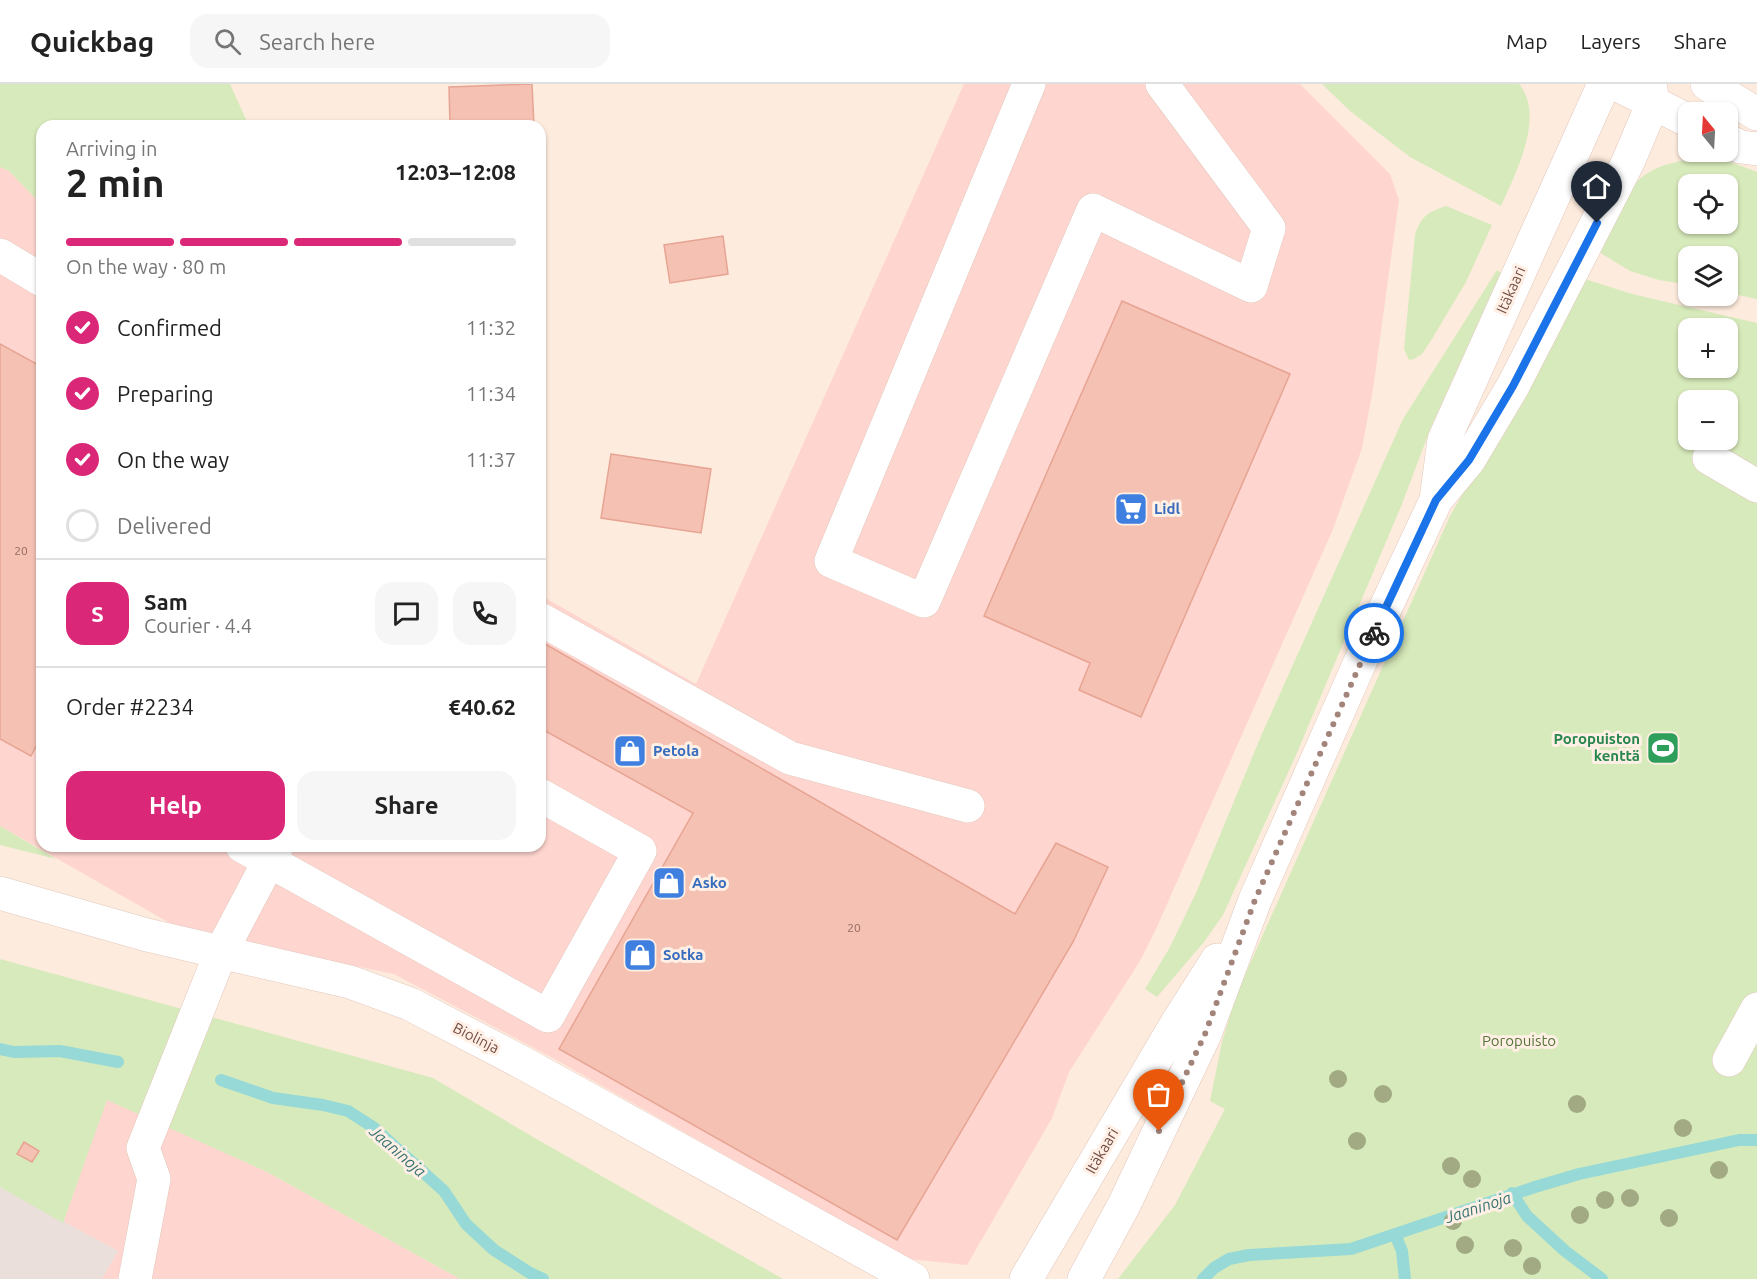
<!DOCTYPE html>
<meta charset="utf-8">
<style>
:root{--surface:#fff;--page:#f6f6f6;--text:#222;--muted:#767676;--line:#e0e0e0;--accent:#db2777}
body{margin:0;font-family:Ubuntu,sans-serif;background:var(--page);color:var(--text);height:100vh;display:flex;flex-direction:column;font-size:22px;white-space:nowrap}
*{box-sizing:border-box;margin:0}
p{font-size:20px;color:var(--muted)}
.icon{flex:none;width:33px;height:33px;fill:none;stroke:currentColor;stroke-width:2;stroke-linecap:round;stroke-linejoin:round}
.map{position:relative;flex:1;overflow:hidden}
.side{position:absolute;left:36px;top:36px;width:510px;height:732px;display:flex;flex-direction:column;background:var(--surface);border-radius:18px;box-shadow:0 2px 4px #0004}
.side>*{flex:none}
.needle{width:39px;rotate:342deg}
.buttons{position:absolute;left:1678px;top:18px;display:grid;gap:12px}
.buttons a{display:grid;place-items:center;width:60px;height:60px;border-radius:12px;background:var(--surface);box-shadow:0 2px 4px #0004;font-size:30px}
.pin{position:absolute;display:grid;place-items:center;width:51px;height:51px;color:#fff;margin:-62px -26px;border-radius:50% 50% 50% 0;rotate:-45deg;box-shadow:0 0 6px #0007}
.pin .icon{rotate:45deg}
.courier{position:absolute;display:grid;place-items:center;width:60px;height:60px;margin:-30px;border:4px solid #1a73e8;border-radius:50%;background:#fff;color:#222;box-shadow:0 2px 8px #0007}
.overview em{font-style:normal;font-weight:700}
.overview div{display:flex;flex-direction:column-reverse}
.overview{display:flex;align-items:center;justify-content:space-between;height:102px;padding:0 30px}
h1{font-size:39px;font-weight:700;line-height:45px}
.bar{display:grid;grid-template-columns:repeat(4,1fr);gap:9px 6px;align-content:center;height:72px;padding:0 30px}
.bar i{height:8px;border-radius:4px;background:var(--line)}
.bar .selected{background:var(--accent)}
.bar p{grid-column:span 4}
.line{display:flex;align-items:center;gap:15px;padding:0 30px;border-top:2px solid var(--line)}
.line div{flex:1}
.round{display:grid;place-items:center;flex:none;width:63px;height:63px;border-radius:18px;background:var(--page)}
ol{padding:0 30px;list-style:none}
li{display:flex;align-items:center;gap:18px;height:66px}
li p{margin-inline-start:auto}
li .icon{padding:6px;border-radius:50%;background:var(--accent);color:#fff;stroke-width:4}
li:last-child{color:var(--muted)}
li i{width:33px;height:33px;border:3px solid var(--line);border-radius:50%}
.action{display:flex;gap:12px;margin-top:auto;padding:12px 30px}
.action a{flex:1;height:69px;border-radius:18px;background:var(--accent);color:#fff;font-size:24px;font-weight:700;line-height:69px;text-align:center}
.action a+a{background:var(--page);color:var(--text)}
header{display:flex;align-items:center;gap:36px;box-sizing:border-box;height:84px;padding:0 30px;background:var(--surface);border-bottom:2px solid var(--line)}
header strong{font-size:28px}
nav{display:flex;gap:33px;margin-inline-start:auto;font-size:21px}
.search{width:420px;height:54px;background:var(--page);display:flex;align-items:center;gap:15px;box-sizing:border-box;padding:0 21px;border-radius:18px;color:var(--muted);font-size:22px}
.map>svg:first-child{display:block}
.commercial{fill:#ffd5cf}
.industrial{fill:#eadfda}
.green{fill:#d7eabb;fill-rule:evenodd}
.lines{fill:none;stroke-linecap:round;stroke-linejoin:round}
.stream{stroke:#97d9d7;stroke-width:12}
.building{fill:#f4c1b3;stroke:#e7a493;stroke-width:1.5}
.minor-casing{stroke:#e3c7bc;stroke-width:34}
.minor{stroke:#fff;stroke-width:33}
.tree{fill:#a1aa83}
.done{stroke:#a3847a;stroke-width:6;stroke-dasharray:0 10.8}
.route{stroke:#1a73e8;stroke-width:8}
.labels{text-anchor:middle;stroke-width:6;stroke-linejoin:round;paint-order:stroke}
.number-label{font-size:12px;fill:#936a60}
.street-label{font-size:15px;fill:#734d45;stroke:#ffefe4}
.shop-label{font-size:15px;font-weight:bold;fill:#366cbe;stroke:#ffefe4;text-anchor:start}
.leisure-label{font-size:15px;font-weight:bold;fill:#27864d;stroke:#ffefe4;text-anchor:end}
.park-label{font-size:15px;fill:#56743a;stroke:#ffefe4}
.water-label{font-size:16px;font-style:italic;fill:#367372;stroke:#ffefe4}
</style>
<header>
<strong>Quickbag</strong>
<div class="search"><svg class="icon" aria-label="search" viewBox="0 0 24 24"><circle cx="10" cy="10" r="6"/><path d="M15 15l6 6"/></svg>Search here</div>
<nav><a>Map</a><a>Layers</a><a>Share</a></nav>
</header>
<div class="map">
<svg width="1757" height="1195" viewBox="0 0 1757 1195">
<rect width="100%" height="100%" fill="#fdebdd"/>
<path class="commercial" d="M964 0H1300L1390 90 1399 116 1373 305 1362 364 1333 445 1156 845 1140 877 1069 988 1052 1034 967 1181 909 1175 551 973 394 890 182 846 0 742V83L9 87 42 121V762H540V511L696 600Z
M106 1015 267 1088 460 1195H102L118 1167 63 1139Z"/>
<path class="industrial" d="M0 1103 118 1167 102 1195H0Z"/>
<path class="green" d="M0 0H230L249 42H42V121L9 87 0 83Z
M1322 0H1519C1546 32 1515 90 1501 122L1410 73 1350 27Z
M1703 74 1723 75 1757 88V215L1728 209V172H1689V201L1659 196 1630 187 1599 168C1608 148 1625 106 1641 94 1657 80 1683 76 1703 74ZM1689 100H1728V140H1689Z
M1446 122 1492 141 1466 198 1432 255 1422 270 1414 275 1409 276 1404 265 1415 151C1421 132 1428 128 1446 122Z
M1497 186 1501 189 1431 343 1402 420 1296 671 1223 831 1204 858 1157 913 1145 905 1170 863 1196 809 1261 652 1403 335Z
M1585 195 1632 210 1757 239V1195H1118L1175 1121 1225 1025 1210 1017 1222 958 1236 911 1450 432ZM1689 244H1728V284H1689ZM1689 316H1728V356H1689Z
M0 742 56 775 0 761Z
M0 875 433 994 540 1057 783 1195H460L267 1088 107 1016 63 1139 0 1103Z"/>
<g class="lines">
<path class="stream" d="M0 965 14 968 60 967 118 978
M221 996 273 1014 323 1021 348 1027 373 1043 444 1107 466 1140 494 1166 530 1189 543 1195
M1512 1109 1527 1132 1565 1167 1602 1195
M1395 1150 1402 1167 1405 1195
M1203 1195 1214 1184 1229 1175 1249 1171 1351 1165 1535 1103 1579 1090 1739 1056H1757"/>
</g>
<path class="building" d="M532 0 534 42H450L449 3Z
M723 152 728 190 670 199 664 161Z
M1122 217 1290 290 1141 633 1079 606 1090 579 984 532Z
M0 260 42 283V651L31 672 0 655Z
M611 370 711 385 701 449 601 434Z
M540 557 1015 830 1056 759 1108 783 1073 858 897 1156 559 965 693 729 540 644Z
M24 1058 39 1067 32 1078 17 1070Z"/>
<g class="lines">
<g class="minor-casing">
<path id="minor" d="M1029 0 831 477 924 517 1093 126 1251 202 1269 144 1162 0
M1616 0 1689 37
M1707 0 1757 30
M1728 57 1741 63 1757 65
M0 171 42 196
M1709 374 1757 402
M1436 416 1444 356 1604 0
M540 535 790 674 968 722
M242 762 548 932 640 767 540 711
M0 809 147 851 350 898 410 920 523 979 913 1195
M1729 976 1757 925
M135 1195 154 1095 143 1064 221 868 277 762
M1026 1195 1177 939 1217 876
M1084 1195 1124 1121 1205 950 1255 816 1361 576 1436 416 1469 376 1513 302 1628 78 1653 19 1650 0"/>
</g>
<use href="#minor" class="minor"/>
</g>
<g class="tree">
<circle cx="1338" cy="995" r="9"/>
<circle cx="1383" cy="1010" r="9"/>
<circle cx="1577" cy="1020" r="9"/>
<circle cx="1683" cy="1044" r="9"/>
<circle cx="1357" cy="1057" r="9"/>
<circle cx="1451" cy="1082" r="9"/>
<circle cx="1719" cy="1086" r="9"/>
<circle cx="1472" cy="1095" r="9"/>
<circle cx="1630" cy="1114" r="9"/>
<circle cx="1605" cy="1116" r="9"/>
<circle cx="1580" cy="1131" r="9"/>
<circle cx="1669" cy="1134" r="9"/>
<circle cx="1453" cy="1137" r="9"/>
<circle cx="1465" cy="1161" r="9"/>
<circle cx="1513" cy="1164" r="9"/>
<circle cx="1532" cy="1182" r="9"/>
</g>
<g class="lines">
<path class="done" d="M1159 1047 1205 950 1255 816 1374 549"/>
<path class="route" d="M1374 549 1436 416 1469 376 1513 302 1597 139"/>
</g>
<defs>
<g id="supermarket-square" transform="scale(1.725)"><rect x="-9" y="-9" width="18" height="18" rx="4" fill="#3f7fe0" stroke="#ffefe4"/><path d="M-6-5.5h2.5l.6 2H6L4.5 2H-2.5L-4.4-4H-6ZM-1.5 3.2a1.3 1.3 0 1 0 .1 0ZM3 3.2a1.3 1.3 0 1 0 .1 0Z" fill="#fff"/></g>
<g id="stadium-square" transform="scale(1.725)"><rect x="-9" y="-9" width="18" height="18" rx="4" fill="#2e9e5b" stroke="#ffefe4"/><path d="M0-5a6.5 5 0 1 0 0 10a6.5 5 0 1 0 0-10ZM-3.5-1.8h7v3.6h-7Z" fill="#fff"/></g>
<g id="shop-square" transform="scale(1.725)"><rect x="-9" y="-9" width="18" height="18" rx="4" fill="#3f7fe0" stroke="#ffefe4"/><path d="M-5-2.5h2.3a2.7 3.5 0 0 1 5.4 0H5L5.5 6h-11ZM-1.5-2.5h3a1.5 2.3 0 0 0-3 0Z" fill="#fff"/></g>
</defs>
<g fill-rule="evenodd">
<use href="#supermarket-square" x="1131" y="425"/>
<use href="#stadium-square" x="1663" y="664"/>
<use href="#shop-square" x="630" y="667"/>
<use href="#shop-square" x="669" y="799"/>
<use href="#shop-square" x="640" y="871"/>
</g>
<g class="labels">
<g class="number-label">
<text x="21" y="471">20</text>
<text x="854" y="848">20</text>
</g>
<g class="street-label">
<text transform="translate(1511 206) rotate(-66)" y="5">Itäkaari</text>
<text transform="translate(476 954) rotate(27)" y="5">Biolinja</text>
<text transform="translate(1102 1067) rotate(-60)" y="5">Itäkaari</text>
</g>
<g class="shop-label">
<text x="1154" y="430">Lidl</text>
<text x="653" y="672">Petola</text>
<text x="692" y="804">Asko</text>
<text x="663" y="876">Sotka</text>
</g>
<g class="leisure-label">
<text x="1640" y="660">Poropuiston<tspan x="1640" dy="17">kenttä</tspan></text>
</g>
<g class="park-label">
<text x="1519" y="962">Poropuisto</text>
</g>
<g class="water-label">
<text transform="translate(398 1067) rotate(41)" y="6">Jaaninoja</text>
<text transform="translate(1478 1123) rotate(-18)" y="6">Jaaninoja</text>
</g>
</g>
</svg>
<div class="buttons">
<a><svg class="needle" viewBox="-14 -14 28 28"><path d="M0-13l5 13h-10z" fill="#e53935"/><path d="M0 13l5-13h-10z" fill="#767676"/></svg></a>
<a><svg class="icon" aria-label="locate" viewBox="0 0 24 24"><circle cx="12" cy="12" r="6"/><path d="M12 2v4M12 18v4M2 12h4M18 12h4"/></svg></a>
<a><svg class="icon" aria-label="layers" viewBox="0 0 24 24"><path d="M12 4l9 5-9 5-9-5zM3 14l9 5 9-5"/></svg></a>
<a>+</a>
<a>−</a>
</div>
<div class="pin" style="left:1159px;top:1047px;background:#ea580c"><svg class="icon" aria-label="bag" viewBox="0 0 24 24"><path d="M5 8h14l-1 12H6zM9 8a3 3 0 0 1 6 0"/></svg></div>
<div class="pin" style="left:1597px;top:139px;background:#1f2937"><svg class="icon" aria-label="home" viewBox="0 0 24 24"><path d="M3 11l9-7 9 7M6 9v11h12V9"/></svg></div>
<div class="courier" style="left:1374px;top:549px"><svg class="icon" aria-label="bike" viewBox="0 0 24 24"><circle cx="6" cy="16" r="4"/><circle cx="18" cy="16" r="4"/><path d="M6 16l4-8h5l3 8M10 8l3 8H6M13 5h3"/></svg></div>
<section class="side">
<div class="overview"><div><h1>2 min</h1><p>Arriving in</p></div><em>12:03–12:08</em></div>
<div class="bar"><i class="selected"></i><i class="selected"></i><i class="selected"></i><i></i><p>On the way · 80 m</p></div>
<ol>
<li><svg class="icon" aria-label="check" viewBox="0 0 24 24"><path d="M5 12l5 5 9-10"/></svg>Confirmed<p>11:32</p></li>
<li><svg class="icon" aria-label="check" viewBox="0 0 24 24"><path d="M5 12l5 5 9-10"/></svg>Preparing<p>11:34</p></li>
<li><svg class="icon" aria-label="check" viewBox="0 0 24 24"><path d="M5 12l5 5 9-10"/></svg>On the way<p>11:37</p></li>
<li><i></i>Delivered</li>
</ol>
<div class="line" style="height:108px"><b class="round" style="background:var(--accent);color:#fff">S</b><div><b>Sam</b><p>Courier · 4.4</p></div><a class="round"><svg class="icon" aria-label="chat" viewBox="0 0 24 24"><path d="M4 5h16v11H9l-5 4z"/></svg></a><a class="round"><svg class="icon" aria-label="phone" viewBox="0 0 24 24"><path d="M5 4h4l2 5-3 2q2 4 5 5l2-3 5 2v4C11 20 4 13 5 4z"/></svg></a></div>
<div class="line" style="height:78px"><div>Order #2234</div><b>€40.62</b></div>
<div class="action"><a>Help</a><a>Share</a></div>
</section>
</div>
